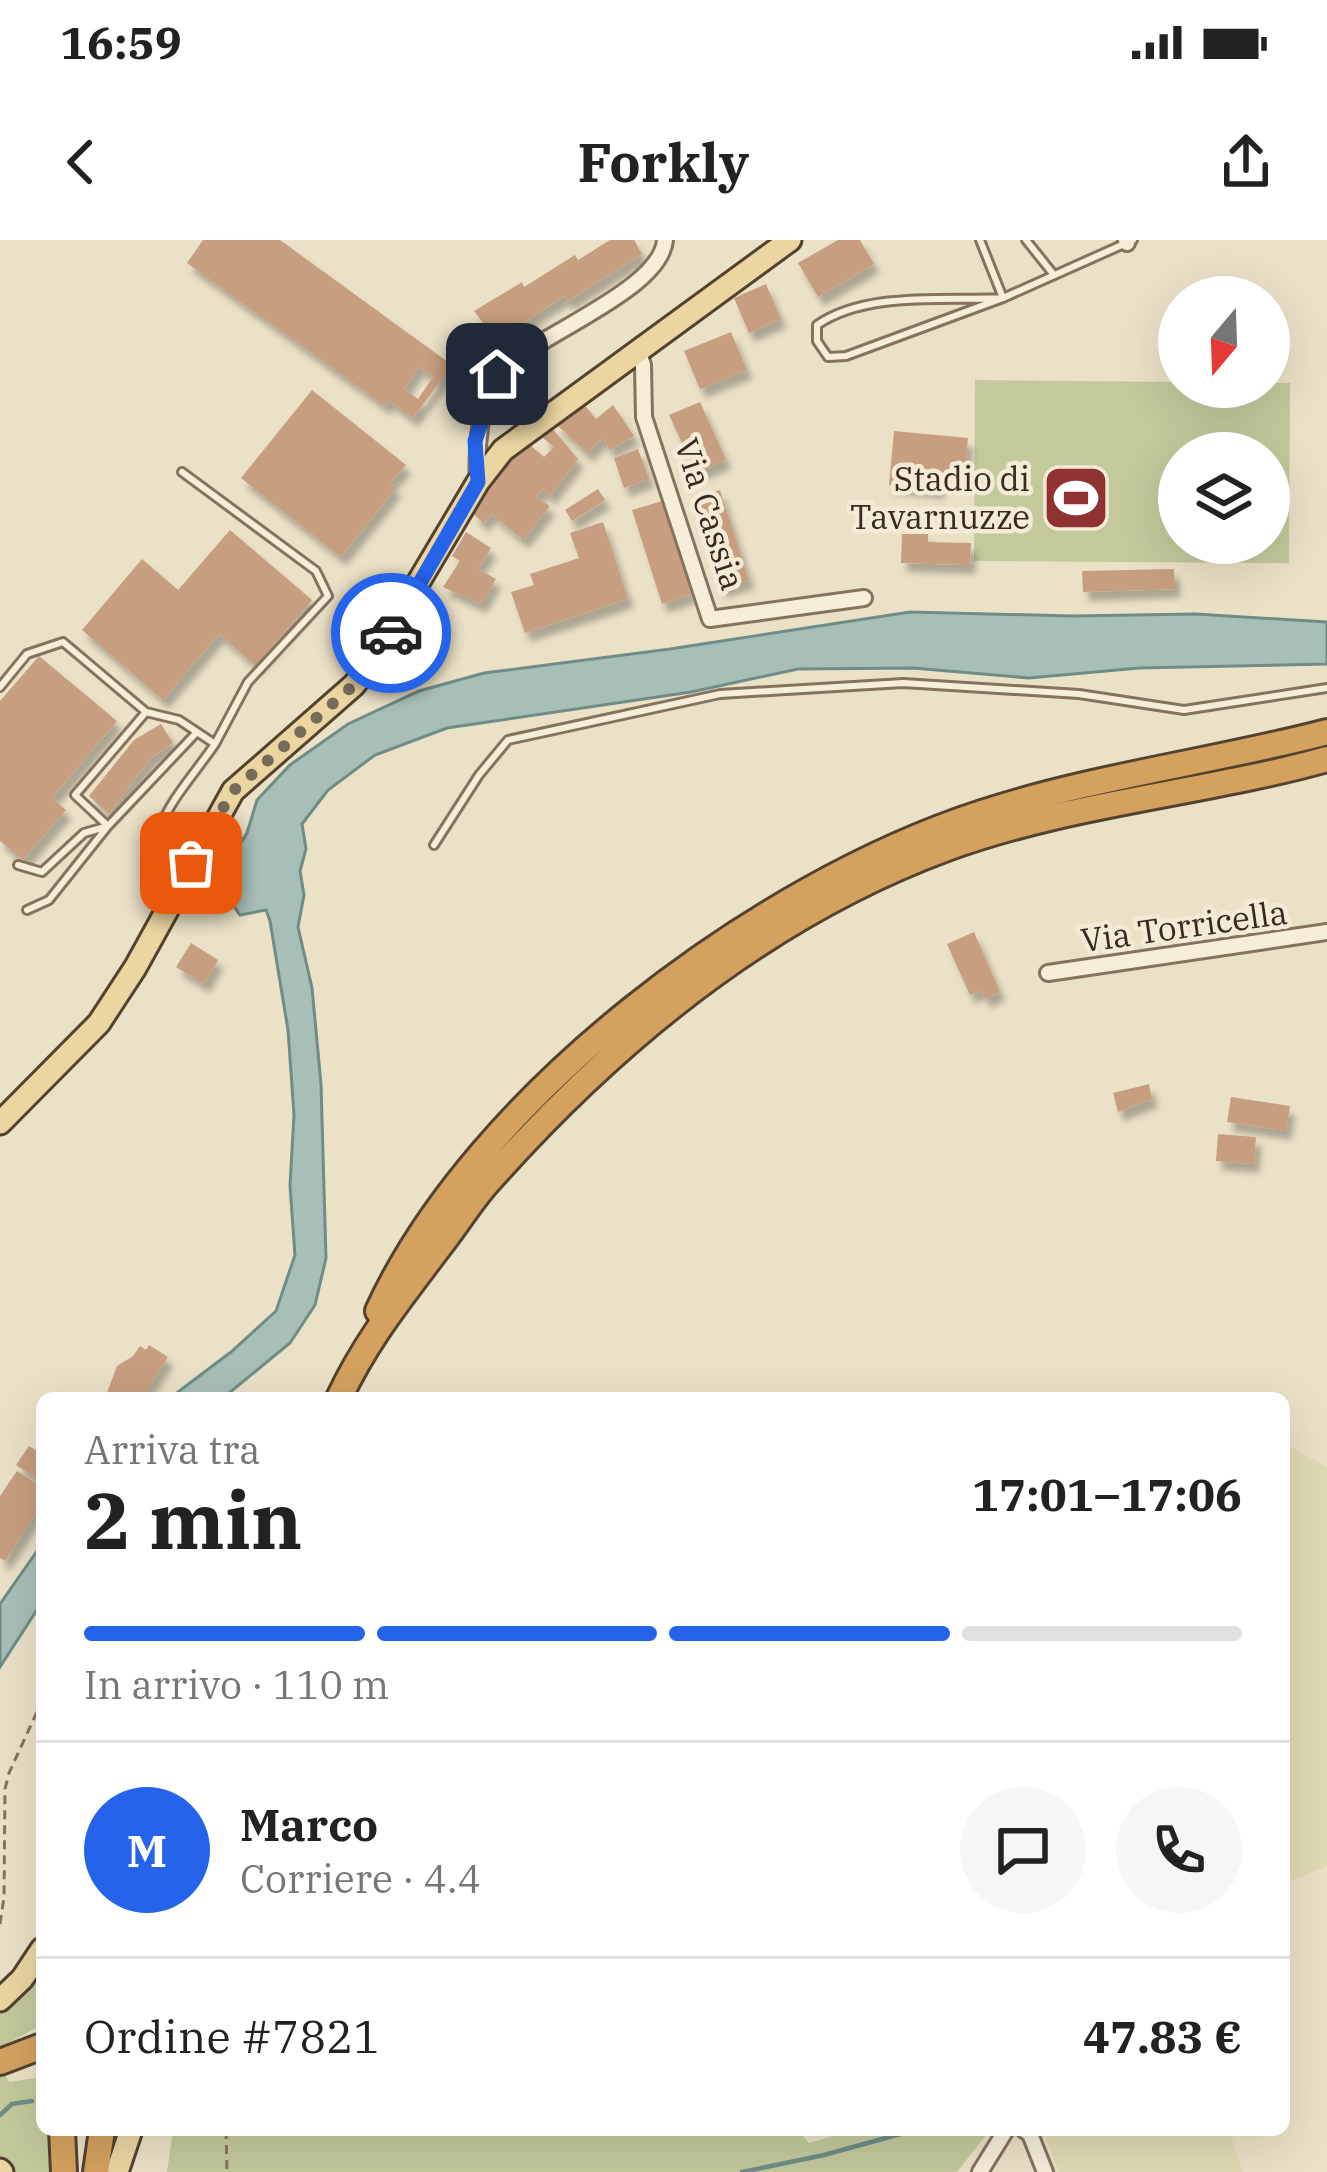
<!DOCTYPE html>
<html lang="it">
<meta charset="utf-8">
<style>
:root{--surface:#fff;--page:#f6f6f6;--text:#222;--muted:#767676;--line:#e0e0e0;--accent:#2563eb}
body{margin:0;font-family:"IBM Plex Serif",serif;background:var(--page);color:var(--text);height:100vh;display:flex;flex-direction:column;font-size:45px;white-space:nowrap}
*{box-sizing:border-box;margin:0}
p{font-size:39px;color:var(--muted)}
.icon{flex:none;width:66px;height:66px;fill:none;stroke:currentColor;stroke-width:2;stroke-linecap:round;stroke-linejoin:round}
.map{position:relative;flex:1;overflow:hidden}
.panel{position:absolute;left:36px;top:1152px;width:1254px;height:744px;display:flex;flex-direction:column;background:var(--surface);border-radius:18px;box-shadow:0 12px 48px #0002}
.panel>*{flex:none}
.needle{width:78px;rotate:199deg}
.controls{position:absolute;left:1158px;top:36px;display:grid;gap:24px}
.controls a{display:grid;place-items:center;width:132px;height:132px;border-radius:50%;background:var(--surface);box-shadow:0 12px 48px #0002;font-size:60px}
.pin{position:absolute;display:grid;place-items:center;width:102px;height:102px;color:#fff;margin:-51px;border-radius:24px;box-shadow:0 6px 18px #0006}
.courier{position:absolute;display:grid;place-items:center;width:120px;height:120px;margin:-60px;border:9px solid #2563eb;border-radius:50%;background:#fff;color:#222;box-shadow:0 3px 15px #0007}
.overview em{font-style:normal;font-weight:700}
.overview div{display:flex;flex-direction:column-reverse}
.overview{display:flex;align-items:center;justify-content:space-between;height:204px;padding:0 48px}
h1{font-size:78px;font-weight:700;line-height:90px}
.bar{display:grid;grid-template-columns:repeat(4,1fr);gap:18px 12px;align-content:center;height:144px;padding:0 48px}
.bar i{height:15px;border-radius:9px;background:var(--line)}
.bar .selected{background:var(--accent)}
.bar p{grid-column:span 4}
.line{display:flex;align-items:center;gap:30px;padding:0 48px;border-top:3px solid var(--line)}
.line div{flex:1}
.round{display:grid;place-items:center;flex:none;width:126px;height:126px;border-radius:63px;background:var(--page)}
.status{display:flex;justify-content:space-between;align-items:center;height:84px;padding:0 60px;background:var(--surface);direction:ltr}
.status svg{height:33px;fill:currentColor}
header{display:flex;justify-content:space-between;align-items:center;height:156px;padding:0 48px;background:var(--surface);font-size:54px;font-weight:700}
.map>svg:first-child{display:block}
.farmland{fill:#e0dab5}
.green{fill:#c3c99b;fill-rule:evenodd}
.water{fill:#a8bfb8;stroke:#6f8d86;stroke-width:3}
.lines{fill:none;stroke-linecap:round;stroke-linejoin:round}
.stream{stroke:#6f8d86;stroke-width:4.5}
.building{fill:#c79e7f;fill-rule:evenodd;filter:url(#shadow)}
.service-casing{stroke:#85735d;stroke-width:12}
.minor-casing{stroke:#85735d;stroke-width:20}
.primary-casing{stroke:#544231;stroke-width:27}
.motorway-casing{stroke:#544231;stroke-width:30}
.path{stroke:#85735d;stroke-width:3;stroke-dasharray:9 6;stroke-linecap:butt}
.service{stroke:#f6eed9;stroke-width:6}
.minor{stroke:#f6eed9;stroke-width:14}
.primary{stroke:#ebd5a1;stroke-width:21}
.motorway{stroke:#d4a15e;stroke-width:24}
.done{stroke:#766b5a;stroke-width:12;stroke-dasharray:0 21.6}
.route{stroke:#2563eb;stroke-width:15}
.labels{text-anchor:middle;stroke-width:9;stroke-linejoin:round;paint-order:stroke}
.poi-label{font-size:33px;fill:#372b20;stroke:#f3ebd6;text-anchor:end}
.street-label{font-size:33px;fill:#372b20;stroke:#f3ebd6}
</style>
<div class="status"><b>16:59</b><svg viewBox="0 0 49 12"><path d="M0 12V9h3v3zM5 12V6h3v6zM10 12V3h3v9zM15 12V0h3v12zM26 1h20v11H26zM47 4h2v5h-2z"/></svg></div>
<header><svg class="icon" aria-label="back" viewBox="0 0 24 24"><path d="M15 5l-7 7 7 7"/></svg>Forkly<svg class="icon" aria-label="share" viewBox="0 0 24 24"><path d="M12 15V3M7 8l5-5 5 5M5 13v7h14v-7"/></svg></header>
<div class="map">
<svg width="1327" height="1932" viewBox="0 0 1327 1932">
<defs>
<filter id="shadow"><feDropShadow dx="5.5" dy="9" stdDeviation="3" flood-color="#0004"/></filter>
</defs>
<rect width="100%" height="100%" fill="#ebe1c7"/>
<path class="farmland" d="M1284 1203 1327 1227V1626L1284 1644Z
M1042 1890H1229L1243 1932H1059Z"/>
<path class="green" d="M975 140 1179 142V147H1269V143H1290L1289 323 974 321ZM1269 213V303H1179V213Z
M42 1727V1785L0 1807V1773Z
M6 1836 9 1842 42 1837V1890H51L54 1932H13L0 1919V1837Z
M173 1890H798L809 1903 854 1890H990L957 1932H167Z"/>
<path class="water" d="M910 372 1074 376 1195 374 1327 382V424L1139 428 1029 438 913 428 798 429 691 452 447 488 375 515 328 550 302 584 306 609 300 631 304 655 298 687 312 748 321 844 326 1018 315 1065 290 1103 223 1158H170L231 1112 276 1071 295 1015 290 946 294 875 288 790 270 681 266 670 240 675 235 668 226 626 247 593 257 560 290 525 348 484 419 451 484 433 670 409Z
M42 1304V1362L0 1427V1364Z"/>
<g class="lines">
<path class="stream" d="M0 1875 12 1864 32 1861
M742 1932 824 1915 915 1890"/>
</g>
<path class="building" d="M203 0H280L452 125 413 178 389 161 385 166 187 23ZM419 127 433 137 418 159 404 149Z
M610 0H634L642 14 568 61 564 56 517 87 514 83 493 96 474 71 522 42 524 47 575 15 578 20Z
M838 0H860L874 24 818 57 798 23Z
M766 44 781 79 749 93 734 58Z
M731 92 747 130 700 149 684 111Z
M312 150 406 225 390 243 396 248 341 317 241 238Z
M582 162 596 179 613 165 634 196 610 210 603 198 587 213 556 184Z
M700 162 726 220 696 233 669 175Z
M551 187 578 219 550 256 543 249 536 257 550 266 523 300 491 273 484 283 473 274 494 237 529 204 544 217 554 207 543 198Z
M894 191 968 198 964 240 940 237 939 250 889 245Z
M638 209 649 239 624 248 614 218Z
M598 249 605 260 572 281 565 270Z
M720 250 749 340 721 349 692 259Z
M662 261 692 354 662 364 632 270Z
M603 282 628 359 525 393 511 352 534 345 530 334 579 318 570 293Z
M230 290 312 360 256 426 219 394 163 460 82 390 142 319 178 350Z
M466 292 491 308 478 329 496 339 481 364 443 347 460 321 452 316Z
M902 294H928V302L971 303 970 325 901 323Z
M1174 329 1175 349 1083 352 1082 331Z
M39 416 117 481 52 558 66 570 23 620 0 601V461Z
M161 484 173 503 151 518 109 574 89 556 134 500Z
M974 692 1000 752 985 759 981 750 970 755 947 704Z
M191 703 218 720 204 744 176 727Z
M1149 844 1152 859 1118 872 1113 853Z
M1231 857 1290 866 1286 891 1227 882Z
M1218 894 1256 897 1254 924 1216 921Z
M149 1105 168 1117 142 1158H105L117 1126 133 1116 140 1106 146 1110Z
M29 1206 42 1214V1242L16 1225Z
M17 1231 42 1247V1264L5 1321 0 1318V1256Z"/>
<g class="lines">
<g class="service-casing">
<path id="service" d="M980 0 1003 58
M1026 0 1054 35
M1003 58C945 61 866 51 817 85V101L828 117 846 116 1003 58 1133 0
M182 232 316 331 328 356 248 442 215 504
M0 447 27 414 63 402 146 472 179 480 215 504C177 559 137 590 163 660
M146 472 75 555 108 586 197 492
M434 605 479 535 508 500 720 454 903 443 1079 454 1184 470 1327 448
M18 625 42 632 84 593 105 587
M27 670 49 660 108 586"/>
</g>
<g class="minor-casing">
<path id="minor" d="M1126 0 1127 3
M638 109 643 125 644 177 710 379 864 358
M478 242C476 214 479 155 499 133 533 96 661 51 665 0
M1048 733 1327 692
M1024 1890 1030 1894 1045 1932
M980 1932 1006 1890"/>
</g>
<g class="primary-casing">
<path id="primary" d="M0 883 99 783 135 728 233 551 354 445 368 427 478 242 503 210 790 0
M0 1760 22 1739 42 1709
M0 1930 2 1932
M117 1932 131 1890"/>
</g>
<g class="motorway-casing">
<path id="motorway" d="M378 1071C477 855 759 645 982 573 1095 536 1212 522 1327 492
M339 1158C367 1099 400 1059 439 1007 456 986 470 962 488 942 615 799 766 675 947 608 1070 563 1201 554 1327 519
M0 1822 42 1806
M62 1890 64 1932
M96 1932 102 1890"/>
</g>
<path class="path" d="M0 1684 4 1657 5 1549 9 1533 42 1461
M226 1890 227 1932"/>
<use href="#service" class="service"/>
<use href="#minor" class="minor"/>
<use href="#primary" class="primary"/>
<use href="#motorway" class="motorway"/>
</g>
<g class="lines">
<path class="done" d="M191 623 233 551 354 445 391 393"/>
<path class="route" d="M391 393 478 242 475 201 497 134"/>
</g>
<defs>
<g id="stadium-square" transform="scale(3.45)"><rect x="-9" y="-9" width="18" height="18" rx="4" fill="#903232" stroke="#f3ebd6"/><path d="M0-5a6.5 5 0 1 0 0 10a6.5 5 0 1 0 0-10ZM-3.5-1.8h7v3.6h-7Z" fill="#fff"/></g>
</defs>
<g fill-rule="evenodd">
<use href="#stadium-square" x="1076" y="258"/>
</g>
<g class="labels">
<g class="poi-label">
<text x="1030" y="251">Stadio di<tspan x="1030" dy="38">Tavarnuzze</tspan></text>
</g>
<g class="street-label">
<text transform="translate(710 274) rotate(72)" y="12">Via Cassia</text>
<text transform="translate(1184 686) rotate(-8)" y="12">Via Torricella</text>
</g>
</g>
</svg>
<div class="controls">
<a><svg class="needle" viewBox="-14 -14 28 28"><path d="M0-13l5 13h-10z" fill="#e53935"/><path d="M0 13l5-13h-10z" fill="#767676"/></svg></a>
<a><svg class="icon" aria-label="layers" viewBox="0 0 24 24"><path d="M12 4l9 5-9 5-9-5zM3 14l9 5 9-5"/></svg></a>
</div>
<div class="pin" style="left:191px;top:623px;background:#ea580c"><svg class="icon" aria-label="bag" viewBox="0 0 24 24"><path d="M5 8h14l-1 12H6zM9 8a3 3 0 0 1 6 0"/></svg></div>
<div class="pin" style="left:497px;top:134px;background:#1f2937"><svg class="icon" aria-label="home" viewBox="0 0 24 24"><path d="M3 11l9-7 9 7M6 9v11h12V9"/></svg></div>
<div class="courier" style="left:391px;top:393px"><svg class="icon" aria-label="car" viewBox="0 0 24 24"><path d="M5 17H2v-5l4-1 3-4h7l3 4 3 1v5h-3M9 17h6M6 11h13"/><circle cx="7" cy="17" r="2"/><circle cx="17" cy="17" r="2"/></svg></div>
<section class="panel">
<div class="overview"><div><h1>2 min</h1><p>Arriva tra</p></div><em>17:01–17:06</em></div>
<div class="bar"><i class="selected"></i><i class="selected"></i><i class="selected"></i><i></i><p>In arrivo · 110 m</p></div>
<div class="line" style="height:216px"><b class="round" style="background:var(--accent);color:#fff">M</b><div><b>Marco</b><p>Corriere · 4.4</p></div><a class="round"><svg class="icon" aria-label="chat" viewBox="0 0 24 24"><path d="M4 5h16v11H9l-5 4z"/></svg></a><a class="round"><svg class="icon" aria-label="phone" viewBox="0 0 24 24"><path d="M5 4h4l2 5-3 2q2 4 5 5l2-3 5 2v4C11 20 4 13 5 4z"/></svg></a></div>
<div class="line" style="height:156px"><div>Ordine #7821</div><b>47.83 €</b></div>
</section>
</div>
